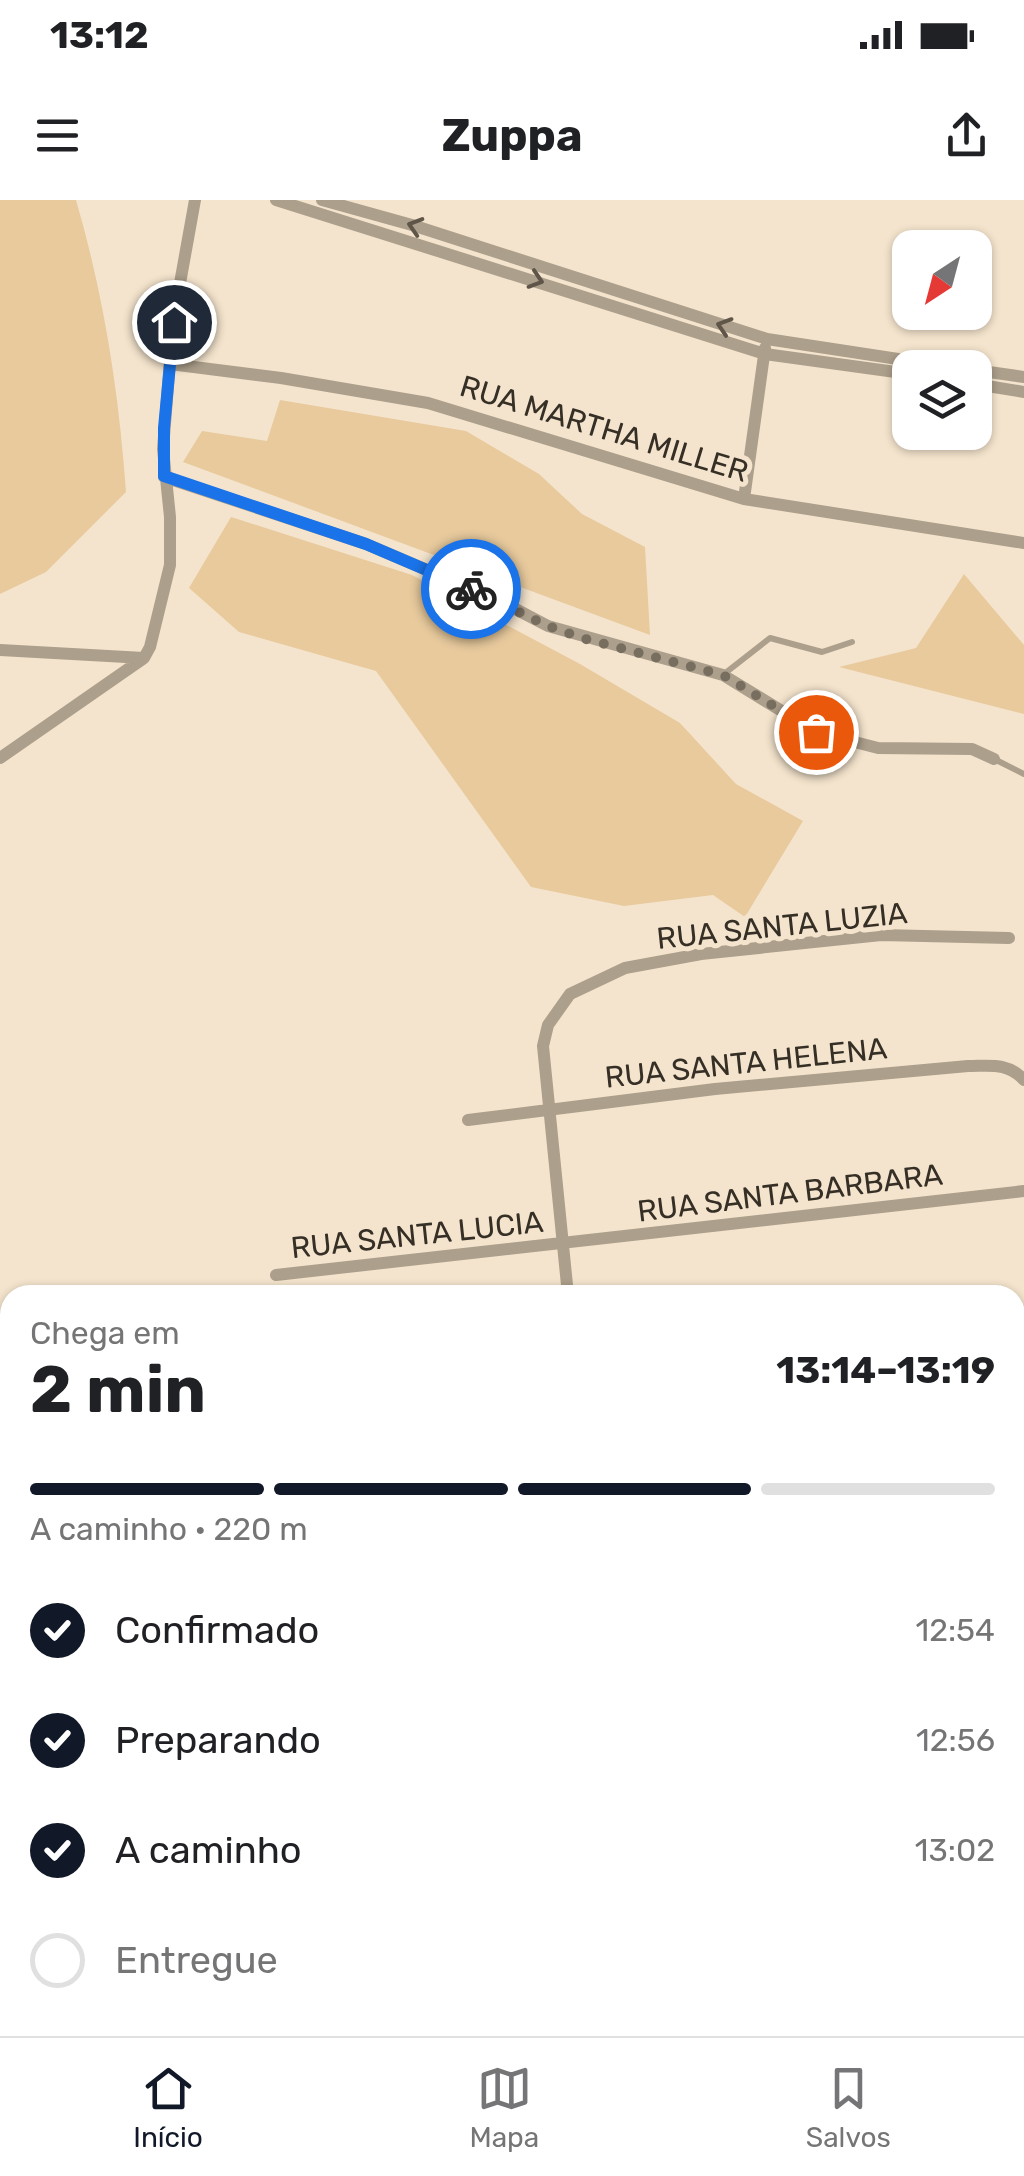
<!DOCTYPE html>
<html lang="pt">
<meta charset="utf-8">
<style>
:root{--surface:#fff;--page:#f6f6f6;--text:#202124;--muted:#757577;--line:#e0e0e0;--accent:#111827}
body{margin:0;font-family:Rubik,sans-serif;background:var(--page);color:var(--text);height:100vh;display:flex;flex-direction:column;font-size:38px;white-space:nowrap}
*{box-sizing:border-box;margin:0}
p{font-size:32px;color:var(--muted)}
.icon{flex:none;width:55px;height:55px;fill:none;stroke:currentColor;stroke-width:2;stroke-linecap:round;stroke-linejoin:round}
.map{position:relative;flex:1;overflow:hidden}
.drawer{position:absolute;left:0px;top:1085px;width:1025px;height:752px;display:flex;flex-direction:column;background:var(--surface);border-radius:30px 30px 0 0;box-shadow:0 2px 8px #0004}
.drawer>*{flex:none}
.needle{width:65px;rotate:216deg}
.buttons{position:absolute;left:892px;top:30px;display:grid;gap:20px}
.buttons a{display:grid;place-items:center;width:100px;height:100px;border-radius:20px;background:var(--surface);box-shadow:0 2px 8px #0004;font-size:50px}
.pin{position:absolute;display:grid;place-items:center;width:85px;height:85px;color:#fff;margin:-42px;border:5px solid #fff;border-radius:50%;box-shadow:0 2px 10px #0007}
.courier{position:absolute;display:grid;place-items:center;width:100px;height:100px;margin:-50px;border:8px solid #1a73e8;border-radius:50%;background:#fff;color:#222;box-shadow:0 2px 12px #0007}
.head em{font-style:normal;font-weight:700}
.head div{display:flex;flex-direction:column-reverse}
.head{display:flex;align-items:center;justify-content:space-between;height:170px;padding:0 30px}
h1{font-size:65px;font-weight:700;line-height:75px}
.bar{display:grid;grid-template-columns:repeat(4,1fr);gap:15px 10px;align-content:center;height:120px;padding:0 30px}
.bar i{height:12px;border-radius:8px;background:var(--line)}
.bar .on{background:var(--accent)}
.bar p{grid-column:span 4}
ol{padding:0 30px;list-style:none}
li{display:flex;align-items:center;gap:30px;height:110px}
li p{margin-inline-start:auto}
li .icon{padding:10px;border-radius:50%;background:var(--accent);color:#fff;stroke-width:4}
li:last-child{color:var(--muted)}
li i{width:55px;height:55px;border:5px solid var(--line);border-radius:50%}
.status{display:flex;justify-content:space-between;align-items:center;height:70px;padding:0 50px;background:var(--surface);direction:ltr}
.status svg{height:28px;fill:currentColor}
header{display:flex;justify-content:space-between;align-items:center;height:130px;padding:0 30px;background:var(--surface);font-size:45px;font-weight:700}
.menu{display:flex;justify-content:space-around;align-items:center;height:140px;border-top:2px solid var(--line);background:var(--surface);font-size:28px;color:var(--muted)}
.menu a{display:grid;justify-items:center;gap:5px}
.menu .on{color:var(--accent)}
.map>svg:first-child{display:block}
.green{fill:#e8ca9d}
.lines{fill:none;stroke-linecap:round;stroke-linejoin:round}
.service{stroke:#ac9f8b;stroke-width:6}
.minor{stroke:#ac9f8b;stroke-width:12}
.oneway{stroke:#5f5649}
.done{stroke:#786e60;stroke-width:10;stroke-dasharray:0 18}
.route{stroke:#1a73e8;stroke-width:12}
.labels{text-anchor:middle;stroke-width:10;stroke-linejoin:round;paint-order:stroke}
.street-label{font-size:30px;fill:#352f26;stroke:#f4e4cd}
</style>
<div class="status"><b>13:12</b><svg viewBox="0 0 49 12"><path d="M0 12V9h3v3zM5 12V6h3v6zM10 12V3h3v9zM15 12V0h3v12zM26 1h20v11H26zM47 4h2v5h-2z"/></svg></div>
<header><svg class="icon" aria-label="menu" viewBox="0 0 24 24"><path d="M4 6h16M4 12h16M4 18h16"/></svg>Zuppa<svg class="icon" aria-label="share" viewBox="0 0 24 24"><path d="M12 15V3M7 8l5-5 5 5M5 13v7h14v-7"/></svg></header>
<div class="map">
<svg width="1024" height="1836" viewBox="0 0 1024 1836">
<rect width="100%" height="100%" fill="#f4e4cd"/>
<path class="green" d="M0 0H76C104 96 119 193 126 292L46 372 0 394Z
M280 200 466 231 539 274 582 314 645 347 650 435 183 262 202 231 267 241Z
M231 317 412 375 580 464 680 523 736 584 803 621 745 717 713 695 624 706 531 687 376 471 239 432 189 388Z
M964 374 1024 445V514L839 467 916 448Z
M1024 1152V1228L1015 1223V1167Z"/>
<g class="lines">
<path class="service" d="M724 474 770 438 822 452 852 442
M994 559 1024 574"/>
<path class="minor" d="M276 0 765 154 910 174
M322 0 412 25 767 139 957 168
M170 164 281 178 428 203 744 299 1024 343
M975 170 1024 177
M975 184 1024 192
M164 277 366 344 502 402 548 426 723 475 816 532 878 548 972 549 994 559
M744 299 765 148
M0 450 144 458 150 447 170 365V317L163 249 173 122 195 0
M0 558 144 458
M468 920 715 889 968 866C990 866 1008 862 1024 880
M276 1075 1024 991
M568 1095 543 846 548 825 570 794 625 768 701 754 881 735 1009 738
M1015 1122 1024 1119
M1015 1323 1024 1321
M0 1418 10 1410
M0 1433 10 1438
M1015 1481 1024 1480
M0 1592 10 1596
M1015 1641 1024 1639
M0 1768 10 1763
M1015 1799 1024 1798
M636 1828 658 1836
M783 1836 832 1828"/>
</g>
<defs><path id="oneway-chevron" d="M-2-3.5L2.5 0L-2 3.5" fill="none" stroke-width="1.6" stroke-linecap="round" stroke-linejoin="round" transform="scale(2.5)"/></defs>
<g class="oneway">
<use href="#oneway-chevron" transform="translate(415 26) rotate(-163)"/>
<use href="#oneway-chevron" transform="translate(536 80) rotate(18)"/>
<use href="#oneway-chevron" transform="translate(724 126) rotate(-162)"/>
</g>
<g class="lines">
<path class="done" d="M471 389 548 426 582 438 723 475 816 532"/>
<path class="route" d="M174 122 164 228V276L366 344 471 389"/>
</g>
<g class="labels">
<g class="street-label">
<text transform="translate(604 229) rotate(17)" y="10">RUA MARTHA MILLER</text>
<text transform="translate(782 726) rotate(-6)" y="10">RUA SANTA LUZIA</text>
<text transform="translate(746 863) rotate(-6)" y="10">RUA SANTA HELENA</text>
<text transform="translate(790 993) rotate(-7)" y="10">RUA SANTA BARBARA</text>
<text transform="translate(417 1035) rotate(-6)" y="10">RUA SANTA LUCIA</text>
</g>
</g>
</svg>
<div class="buttons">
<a><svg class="needle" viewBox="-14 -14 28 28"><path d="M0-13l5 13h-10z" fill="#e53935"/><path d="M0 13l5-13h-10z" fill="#757577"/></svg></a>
<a><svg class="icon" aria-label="layers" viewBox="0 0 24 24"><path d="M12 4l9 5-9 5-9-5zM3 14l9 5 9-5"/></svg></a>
</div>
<div class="pin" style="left:816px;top:532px;background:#ea580c"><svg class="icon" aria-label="bag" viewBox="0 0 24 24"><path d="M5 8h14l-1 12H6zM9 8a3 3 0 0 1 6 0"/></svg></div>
<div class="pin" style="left:174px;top:122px;background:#1f2937"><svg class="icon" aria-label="home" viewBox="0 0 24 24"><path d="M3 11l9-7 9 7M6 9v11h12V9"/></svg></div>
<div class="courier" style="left:471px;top:389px"><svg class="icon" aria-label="bike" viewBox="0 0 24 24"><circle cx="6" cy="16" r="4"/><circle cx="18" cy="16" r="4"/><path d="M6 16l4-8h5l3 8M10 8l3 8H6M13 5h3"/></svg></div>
<section class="drawer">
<div class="head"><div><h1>2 min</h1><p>Chega em</p></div><em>13:14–13:19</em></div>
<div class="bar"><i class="on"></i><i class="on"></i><i class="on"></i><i></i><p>A caminho · 220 m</p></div>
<ol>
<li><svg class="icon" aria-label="check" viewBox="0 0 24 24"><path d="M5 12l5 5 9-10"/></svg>Confirmado<p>12:54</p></li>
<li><svg class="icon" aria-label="check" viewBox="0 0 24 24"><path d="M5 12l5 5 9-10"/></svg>Preparando<p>12:56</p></li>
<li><svg class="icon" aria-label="check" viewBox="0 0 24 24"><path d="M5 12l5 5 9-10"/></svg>A caminho<p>13:02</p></li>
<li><i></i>Entregue</li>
</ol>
</section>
</div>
<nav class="menu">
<a class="on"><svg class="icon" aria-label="home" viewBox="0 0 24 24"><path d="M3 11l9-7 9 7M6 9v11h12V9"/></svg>Início</a>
<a><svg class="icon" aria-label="map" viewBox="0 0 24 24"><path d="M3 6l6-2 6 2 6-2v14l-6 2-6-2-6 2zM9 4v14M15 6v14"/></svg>Mapa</a>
<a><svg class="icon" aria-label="saved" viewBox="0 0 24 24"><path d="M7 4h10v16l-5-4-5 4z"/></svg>Salvos</a>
</nav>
